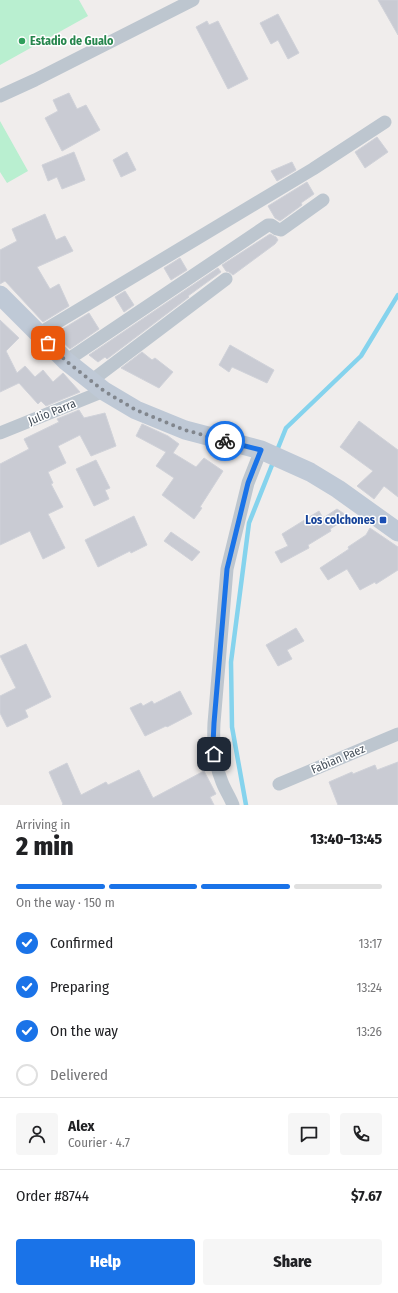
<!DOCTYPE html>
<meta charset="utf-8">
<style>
:root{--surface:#fff;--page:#f6f6f6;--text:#202124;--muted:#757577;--line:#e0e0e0;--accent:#1a73e8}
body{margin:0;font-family:"Fira Sans Condensed",sans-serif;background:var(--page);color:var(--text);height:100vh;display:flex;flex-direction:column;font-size:15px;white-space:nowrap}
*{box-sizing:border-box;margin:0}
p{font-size:13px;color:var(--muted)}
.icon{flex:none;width:22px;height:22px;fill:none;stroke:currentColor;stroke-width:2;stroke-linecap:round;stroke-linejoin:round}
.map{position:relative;height:805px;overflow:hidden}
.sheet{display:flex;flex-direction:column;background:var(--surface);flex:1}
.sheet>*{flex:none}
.pin{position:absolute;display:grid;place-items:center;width:34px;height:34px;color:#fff;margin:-17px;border-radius:8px;box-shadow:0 2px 6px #0006}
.courier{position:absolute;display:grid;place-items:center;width:40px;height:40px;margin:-20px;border:3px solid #1a73e8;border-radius:50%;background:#fff;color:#222;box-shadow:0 1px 5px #0007}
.overview em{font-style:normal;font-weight:800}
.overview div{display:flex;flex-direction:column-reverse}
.overview{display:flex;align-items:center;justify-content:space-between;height:68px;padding:0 16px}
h1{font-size:26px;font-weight:800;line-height:30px}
.bar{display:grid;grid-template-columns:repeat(4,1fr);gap:6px 4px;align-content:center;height:48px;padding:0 16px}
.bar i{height:5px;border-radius:3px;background:var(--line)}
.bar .on{background:var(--accent)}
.bar p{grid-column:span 4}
.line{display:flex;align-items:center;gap:10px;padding:0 16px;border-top:1px solid var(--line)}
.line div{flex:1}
.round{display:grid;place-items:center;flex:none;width:42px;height:42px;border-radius:4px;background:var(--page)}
ol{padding:0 16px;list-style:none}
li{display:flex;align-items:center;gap:12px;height:44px}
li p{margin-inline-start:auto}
li .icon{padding:4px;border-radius:50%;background:var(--accent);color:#fff;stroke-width:4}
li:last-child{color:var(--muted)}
li i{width:22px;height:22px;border:2px solid var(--line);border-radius:50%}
.button{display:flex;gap:8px;margin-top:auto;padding:8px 16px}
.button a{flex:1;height:46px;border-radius:4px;background:var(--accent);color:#fff;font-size:16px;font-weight:800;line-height:46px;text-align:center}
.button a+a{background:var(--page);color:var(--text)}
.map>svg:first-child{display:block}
.grass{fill:#b9efd0}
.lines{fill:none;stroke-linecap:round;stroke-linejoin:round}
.stream{stroke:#85d3ed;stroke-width:4.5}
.building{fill:#c9cbd3;stroke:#d0d2d9}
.street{stroke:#bdc6cf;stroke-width:13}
.secondary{stroke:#bfc9d6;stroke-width:19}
.done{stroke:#81868d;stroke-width:4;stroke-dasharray:0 7.2}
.route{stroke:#1a73e8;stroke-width:5}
.leisure-dot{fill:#2e9e5b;stroke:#fff;stroke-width:1.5}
.transit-dot{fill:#1a4fb4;stroke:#fff;stroke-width:1.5}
.labels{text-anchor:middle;stroke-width:3;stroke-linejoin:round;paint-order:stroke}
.leisure-label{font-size:12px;font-weight:bold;fill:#27864d;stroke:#fff;text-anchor:start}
.street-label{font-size:12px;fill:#454f5a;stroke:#fff}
.transit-label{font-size:12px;font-weight:bold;fill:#164399;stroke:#fff;text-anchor:end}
</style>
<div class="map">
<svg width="398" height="805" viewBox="0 0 398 805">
<rect width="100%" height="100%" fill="#f0edec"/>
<path class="grass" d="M0 0H79L88 16 0 65Z
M0 121 28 171 7 183 0 172Z"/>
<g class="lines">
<path class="stream" d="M276 453 286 428 361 356 398 295
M246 805 232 727 231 662 249 523 274 460"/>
</g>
<path class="building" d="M378 0H398V35Z
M278 14 299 53 288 59 278 40 271 44 260 23Z
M207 21 209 25 218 21 248 79 228 89 196 27Z
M69 93 77 109 86 105 100 130 62 151 45 118 58 111 53 100Z
M377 137 388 152 365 168 355 152Z
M74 152 85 180 62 189 57 177 48 181 42 165Z
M127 152 136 170 121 177 113 160Z
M292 162 296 170 277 181 271 171Z
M307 182 314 194 301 203 302 205 280 221 275 218 268 206Z
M45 214 56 240 65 236 73 251 37 267 50 289 59 284 69 306 43 322 5 281 0 284V250L17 241 12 229Z
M270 234 276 237 278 240 275 244 233 275 229 272 226 271 222 265Z
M180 258 187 270 171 280 164 268Z
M218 268 221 272 188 296 189 297 107 359 105 357 98 362 89 355Z
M125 291 134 305 124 312 115 297Z
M89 313 99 329 70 349 54 334Z
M0 320 19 338 6 351 17 373 25 366 35 377 43 370 53 382 63 373 80 392 46 406 41 401 38 404 19 383 0 392Z
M230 345 274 370 267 383 232 367 229 372 219 365Z
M142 352 152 360 155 358 173 372 159 388 121 368Z
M79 410 84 418 105 413 116 446 91 456 80 435 58 446 66 463 48 472 53 483 51 484 63 507 48 514 65 548 43 559 30 531 0 545V464L29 449 24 439 59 422 57 419Z
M359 421 398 450V497L384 486 374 499 357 486 373 471 340 447Z
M142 424 168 436 179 444 173 453 196 467 204 458 223 471 200 507 202 508 194 519 162 495 174 478 156 466 166 452 136 436Z
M96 460 110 488 105 490 109 499 94 506 76 469Z
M337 509 349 517 330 529 331 531 308 545 309 548 281 563 275 552 288 546 282 534 319 511 323 518Z
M134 516 147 545 131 553 130 551 98 567 85 540Z
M370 528 398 547V570L376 584 375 582 360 590 347 569 328 580 320 568 349 549 348 547 366 535Z
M171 532 200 552 192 561 164 541Z
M296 628 304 641 287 650 292 659 278 666 266 645Z
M26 644 51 697 25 710 28 717 7 727 0 713V696L16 688 0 656Z
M180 691 192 714 167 727 166 726 145 736 130 708 141 703 143 706 152 701 154 704Z
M398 762V805H338L329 782 352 772 353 774 375 765 377 770Z
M67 763 81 795 106 782 108 785 139 770 153 798 204 771 216 794 210 797 214 805H62L63 804 49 772Z"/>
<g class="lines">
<path class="street" d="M0 96 35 80 193 0
M38 334 313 169 385 122
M66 361 268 225H271L277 229 281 230 323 200
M91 381 226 279
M0 433 104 391
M279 784 398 734
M233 805C230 797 225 790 222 782 214 763 213 743 214 723L227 569 248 483 261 450"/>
<path class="secondary" d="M0 295 66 361 104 391 136 410 185 430 261 450 310 472 338 489 398 532"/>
</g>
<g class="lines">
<path class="done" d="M48 343 66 361 104 391 136 410 185 430 225 441"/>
<path class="route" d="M214 754 213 744 214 723 227 569 248 483 261 450 225 441"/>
</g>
<circle class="leisure-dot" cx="22" cy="41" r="4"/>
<rect class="transit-dot" x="379" y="516" width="8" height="8" rx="2"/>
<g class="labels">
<g class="leisure-label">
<text x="30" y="45">Estadio de Gualo</text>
</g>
<g class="street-label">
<text transform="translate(52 412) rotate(-22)" y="4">Julio Parra</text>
<text transform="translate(338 759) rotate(-23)" y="4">Fabian Paez</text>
</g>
<g class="transit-label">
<text x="375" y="524">Los colchones</text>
</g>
</g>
</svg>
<div class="pin" style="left:48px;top:343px;background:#ea580c"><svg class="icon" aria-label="bag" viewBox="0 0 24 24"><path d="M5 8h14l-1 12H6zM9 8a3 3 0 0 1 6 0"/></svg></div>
<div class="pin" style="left:214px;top:754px;background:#1f2937"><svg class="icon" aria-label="home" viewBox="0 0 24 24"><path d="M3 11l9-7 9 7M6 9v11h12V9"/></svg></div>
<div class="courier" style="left:225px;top:441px"><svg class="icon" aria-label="bike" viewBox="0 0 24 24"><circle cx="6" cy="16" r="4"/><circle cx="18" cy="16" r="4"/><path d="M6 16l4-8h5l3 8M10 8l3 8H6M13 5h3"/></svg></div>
</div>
<section class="sheet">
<div class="overview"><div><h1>2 min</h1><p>Arriving in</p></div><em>13:40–13:45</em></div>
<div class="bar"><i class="on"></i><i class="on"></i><i class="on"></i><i></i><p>On the way · 150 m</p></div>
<ol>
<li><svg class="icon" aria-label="check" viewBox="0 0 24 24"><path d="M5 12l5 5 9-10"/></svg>Confirmed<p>13:17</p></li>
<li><svg class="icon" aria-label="check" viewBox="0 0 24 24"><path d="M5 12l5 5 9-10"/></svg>Preparing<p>13:24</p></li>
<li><svg class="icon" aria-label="check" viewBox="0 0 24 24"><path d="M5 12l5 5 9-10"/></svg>On the way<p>13:26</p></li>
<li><i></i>Delivered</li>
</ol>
<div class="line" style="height:72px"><a class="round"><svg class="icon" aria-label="person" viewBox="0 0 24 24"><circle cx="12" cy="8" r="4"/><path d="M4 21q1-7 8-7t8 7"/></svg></a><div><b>Alex</b><p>Courier · 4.7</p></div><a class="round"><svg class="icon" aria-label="chat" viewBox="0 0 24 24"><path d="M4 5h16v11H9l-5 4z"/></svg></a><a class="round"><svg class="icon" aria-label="phone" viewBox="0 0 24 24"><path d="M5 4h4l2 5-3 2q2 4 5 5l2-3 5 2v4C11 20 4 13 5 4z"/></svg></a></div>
<div class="line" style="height:52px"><div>Order #8744</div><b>$7.67</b></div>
<div class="button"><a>Help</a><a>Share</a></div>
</section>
